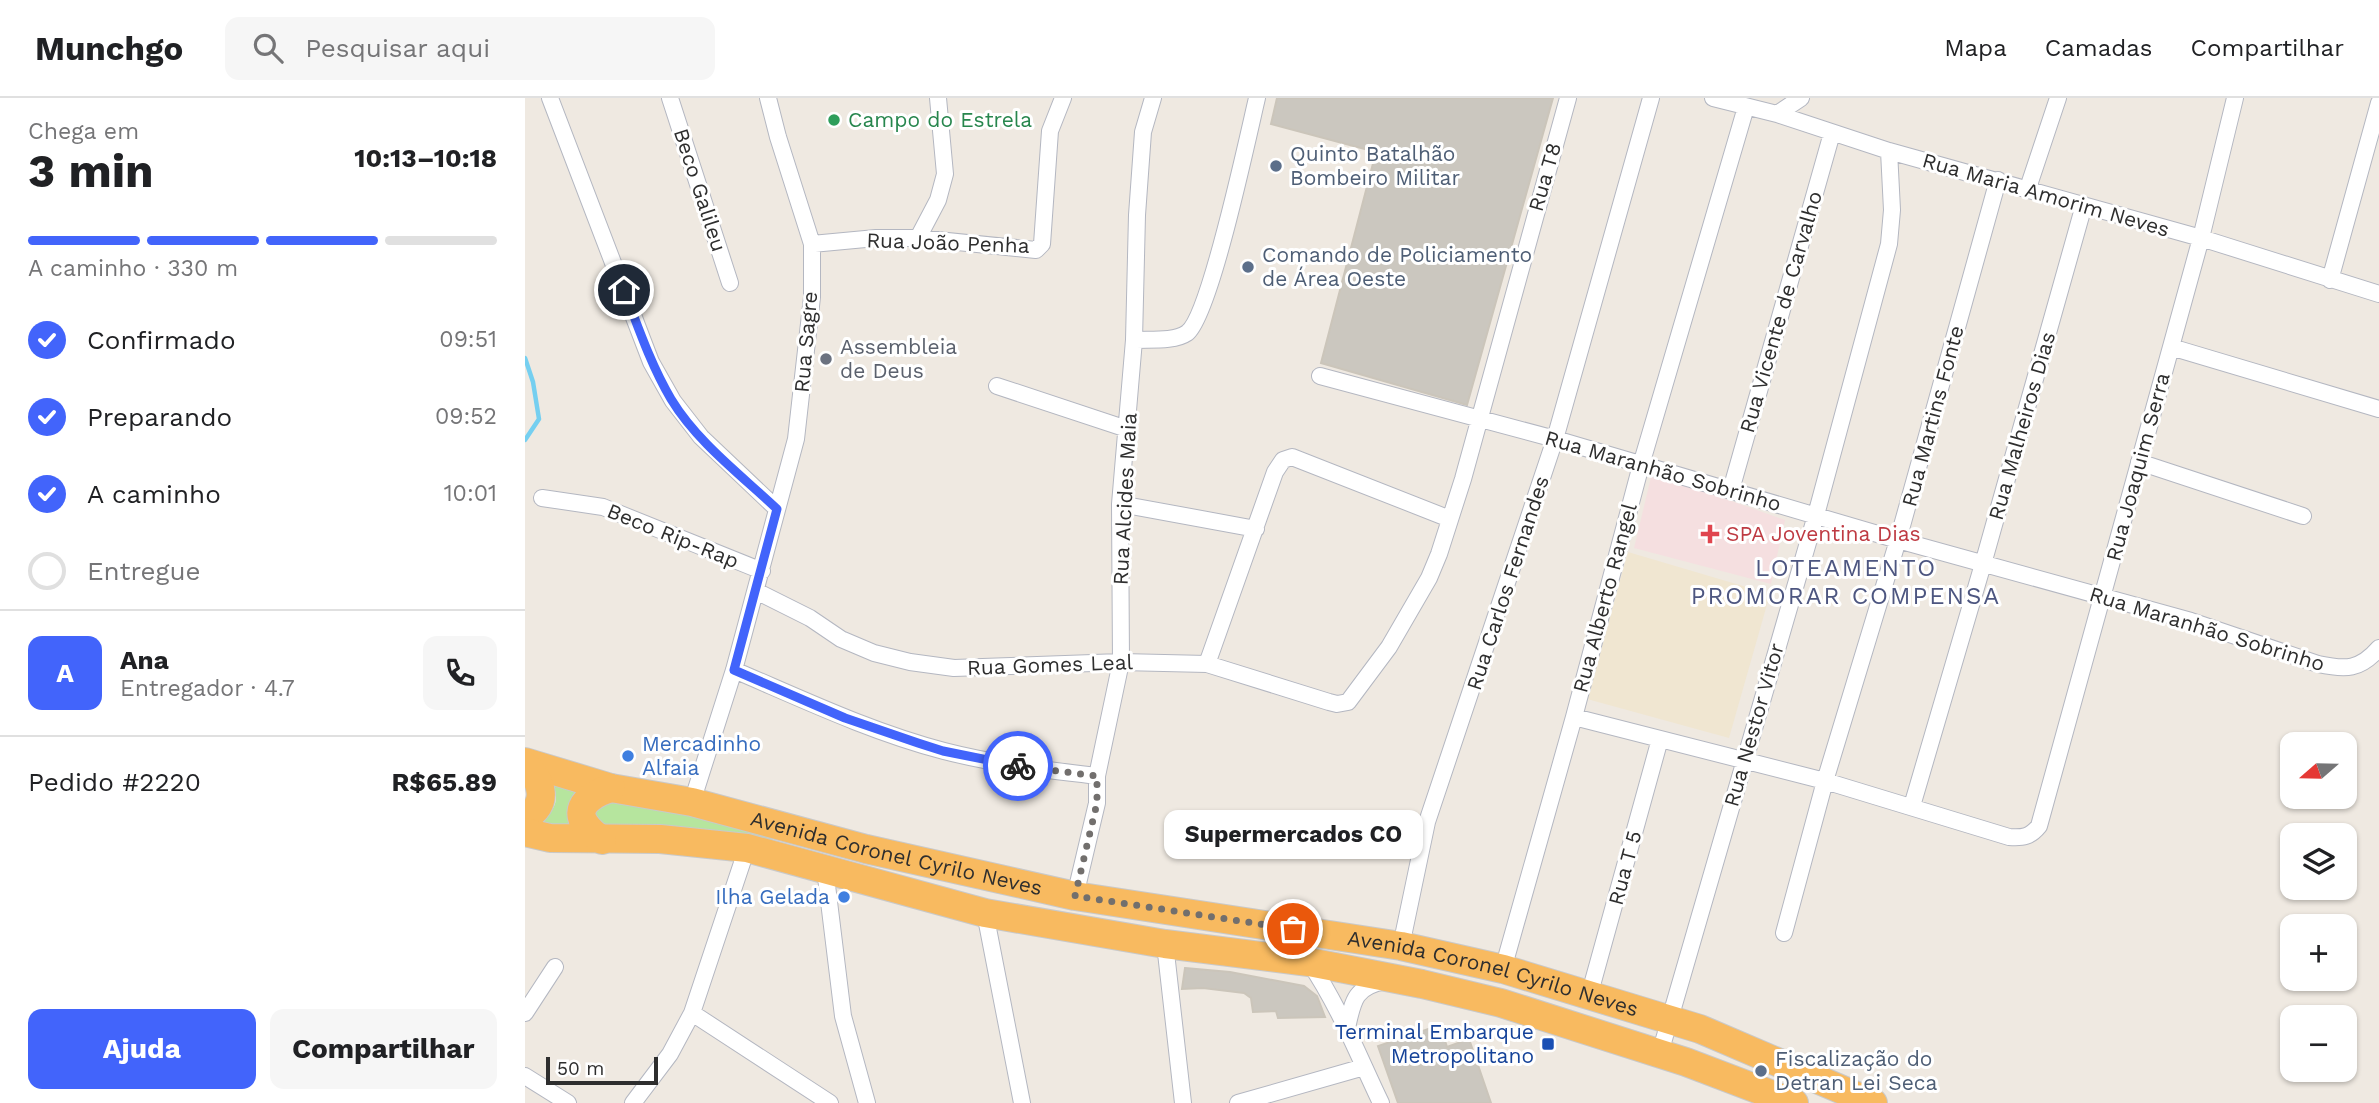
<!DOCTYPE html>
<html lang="pt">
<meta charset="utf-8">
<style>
:root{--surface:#fff;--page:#f6f6f6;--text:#202124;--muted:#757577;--line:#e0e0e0;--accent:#4264fb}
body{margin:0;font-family:"Work Sans",sans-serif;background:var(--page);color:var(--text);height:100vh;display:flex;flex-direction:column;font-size:26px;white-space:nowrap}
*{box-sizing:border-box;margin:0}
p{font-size:23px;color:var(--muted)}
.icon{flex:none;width:38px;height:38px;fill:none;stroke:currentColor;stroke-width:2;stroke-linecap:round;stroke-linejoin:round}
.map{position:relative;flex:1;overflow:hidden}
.drawer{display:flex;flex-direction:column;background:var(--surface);width:525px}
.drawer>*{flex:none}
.needle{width:46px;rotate:250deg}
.tools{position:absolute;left:1755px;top:634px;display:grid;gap:14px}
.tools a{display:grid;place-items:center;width:77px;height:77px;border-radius:14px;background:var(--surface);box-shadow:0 2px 5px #0004;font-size:35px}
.scale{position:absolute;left:21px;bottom:18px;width:112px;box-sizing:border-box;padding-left:7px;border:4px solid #2e2e2e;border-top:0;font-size:19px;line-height:24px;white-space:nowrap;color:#2e2e2e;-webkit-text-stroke:5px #fff;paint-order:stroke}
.pin{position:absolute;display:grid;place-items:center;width:60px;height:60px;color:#fff;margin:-30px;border:4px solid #fff;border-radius:50%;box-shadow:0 2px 7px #0007}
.courier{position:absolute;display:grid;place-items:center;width:70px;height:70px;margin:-35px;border:5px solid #4264fb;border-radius:50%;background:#fff;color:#222;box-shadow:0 2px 9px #0007}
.bubble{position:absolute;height:49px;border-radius:14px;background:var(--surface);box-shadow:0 2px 5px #0004;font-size:23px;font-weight:700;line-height:49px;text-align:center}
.overview em{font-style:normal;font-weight:700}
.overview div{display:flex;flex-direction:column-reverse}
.overview{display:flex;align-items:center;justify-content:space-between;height:119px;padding:0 28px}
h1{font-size:46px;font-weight:700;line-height:52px}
.bar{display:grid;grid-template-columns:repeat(4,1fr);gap:10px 7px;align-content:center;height:84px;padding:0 28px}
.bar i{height:9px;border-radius:5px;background:var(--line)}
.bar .on{background:var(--accent)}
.bar p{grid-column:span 4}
.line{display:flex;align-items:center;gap:18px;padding:0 28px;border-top:2px solid var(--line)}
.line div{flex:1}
.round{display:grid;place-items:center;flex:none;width:74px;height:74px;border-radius:14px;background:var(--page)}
ol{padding:0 28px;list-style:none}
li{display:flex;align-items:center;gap:21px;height:77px}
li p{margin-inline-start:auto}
li .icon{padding:7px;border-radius:50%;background:var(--accent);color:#fff;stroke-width:4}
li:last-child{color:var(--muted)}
li i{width:38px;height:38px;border:4px solid var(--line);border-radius:50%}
.action{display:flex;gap:14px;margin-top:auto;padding:14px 28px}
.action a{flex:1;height:80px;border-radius:14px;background:var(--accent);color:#fff;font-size:28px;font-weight:700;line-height:80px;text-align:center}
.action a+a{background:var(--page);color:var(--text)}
header{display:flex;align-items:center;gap:42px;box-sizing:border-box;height:98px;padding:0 35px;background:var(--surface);border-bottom:2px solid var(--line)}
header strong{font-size:33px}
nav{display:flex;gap:38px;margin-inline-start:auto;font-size:24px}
.search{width:490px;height:63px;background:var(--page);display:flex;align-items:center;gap:18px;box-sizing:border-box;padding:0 24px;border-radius:14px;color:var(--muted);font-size:26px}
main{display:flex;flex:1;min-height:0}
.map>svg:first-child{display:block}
.education{fill:#f0e6d1}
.medical{fill:#f5dfe0}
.green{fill:#b6e59e}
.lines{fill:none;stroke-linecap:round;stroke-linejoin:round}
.stream{stroke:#75cff0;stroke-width:4.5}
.building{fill:#cbc7bf;stroke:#cbc5ba;stroke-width:2}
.minor-casing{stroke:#b4b7c1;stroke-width:18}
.trunk-casing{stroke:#c9c9c9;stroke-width:30}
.minor{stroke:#fff;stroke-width:16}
.trunk{stroke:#f8ba60;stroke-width:28}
.done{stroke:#726f6d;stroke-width:7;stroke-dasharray:0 12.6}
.route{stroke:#4264fb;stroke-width:9}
.leisure-dot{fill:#2e9e5b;stroke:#fff;stroke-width:2.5}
.service-dot{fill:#5c6f8a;stroke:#fff;stroke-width:2.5}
.worship-dot{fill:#6b7280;stroke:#fff;stroke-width:2.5}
.health-dot{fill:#e0444e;stroke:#fff;stroke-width:2.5}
.shop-dot{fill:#3f7fe0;stroke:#fff;stroke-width:2.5}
.transit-dot{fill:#1a4fb4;stroke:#fff;stroke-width:2.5}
.labels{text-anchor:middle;stroke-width:6;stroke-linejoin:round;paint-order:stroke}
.leisure-label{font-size:21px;fill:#27864d;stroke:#fff;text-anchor:start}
.service-label{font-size:21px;fill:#4e5e75;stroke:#fff;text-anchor:start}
.street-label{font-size:21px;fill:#2e2e2e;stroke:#fff}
.worship-label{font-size:21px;fill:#5b616d;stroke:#fff;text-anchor:start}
.health-label{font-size:21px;fill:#be3a42;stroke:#fff;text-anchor:start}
.shop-label{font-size:21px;fill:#366cbe;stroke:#fff;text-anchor:start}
.transit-label{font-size:21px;fill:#164399;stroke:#fff;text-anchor:end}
.quarter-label{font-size:24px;letter-spacing:2px;fill:#4d5680;stroke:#fff}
</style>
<header>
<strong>Munchgo</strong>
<div class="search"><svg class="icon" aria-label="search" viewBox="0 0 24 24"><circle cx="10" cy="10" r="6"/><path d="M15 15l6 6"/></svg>Pesquisar aqui</div>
<nav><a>Mapa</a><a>Camadas</a><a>Compartilhar</a></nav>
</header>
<main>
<section class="drawer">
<div class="overview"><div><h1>3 min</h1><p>Chega em</p></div><em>10:13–10:18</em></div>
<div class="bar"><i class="on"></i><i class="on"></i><i class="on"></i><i></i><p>A caminho · 330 m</p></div>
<ol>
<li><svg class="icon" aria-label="check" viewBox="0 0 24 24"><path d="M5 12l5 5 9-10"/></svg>Confirmado<p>09:51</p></li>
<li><svg class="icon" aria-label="check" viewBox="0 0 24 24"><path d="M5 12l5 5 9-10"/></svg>Preparando<p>09:52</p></li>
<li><svg class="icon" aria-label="check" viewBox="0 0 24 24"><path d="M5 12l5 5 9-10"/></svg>A caminho<p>10:01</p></li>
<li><i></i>Entregue</li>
</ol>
<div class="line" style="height:126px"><b class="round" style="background:var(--accent);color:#fff">A</b><div><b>Ana</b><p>Entregador · 4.7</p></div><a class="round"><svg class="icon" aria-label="phone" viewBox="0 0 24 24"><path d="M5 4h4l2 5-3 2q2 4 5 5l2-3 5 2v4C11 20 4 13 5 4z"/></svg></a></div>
<div class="line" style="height:91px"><div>Pedido #2220</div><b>R$65.89</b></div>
<div class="action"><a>Ajuda</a><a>Compartilhar</a></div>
</section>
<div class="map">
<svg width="1854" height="1005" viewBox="0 0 1854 1005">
<rect width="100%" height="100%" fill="#efe9e1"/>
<path class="education" d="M1103 454 1245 496 1204 640 1062 601Z"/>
<path class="medical" d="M1127 375 1260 422 1246 486 1109 450Z"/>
<path class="green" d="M25 681 75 691 56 729 4 727C27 718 39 705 25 681Z
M77 699 249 735 246 748 77 733 64 713Z"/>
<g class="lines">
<path class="stream" d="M0 260 8 284 14 321 0 342"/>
</g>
<path class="building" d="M752 0H1028L942 307 796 265 851 54 746 26Z
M660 870 705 874 779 888 792 898 800 919 753 920 751 913 728 914 726 900 719 895 678 890 657 891Z
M915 927 922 949 944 941 966 1005H873L853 948Z"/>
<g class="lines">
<g class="minor-casing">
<path id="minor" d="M25 0 126 264 148 303 176 339 252 411
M145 0 205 185
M1188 0 1252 16 1364 53 1676 140 1854 196
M1252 16 1276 0
M1503 90 1533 0
M393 140 413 102 420 76 413 0
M287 146 351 140H393L511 152 517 146 525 33 538 0
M1805 182 1854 5
M609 242C624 241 649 244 662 235 685 218 723 38 732 0
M1646 249 1854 311
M795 278 1030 341 1373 442 1666 523 1793 566C1821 572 1835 572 1854 550
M472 288 602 331
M1614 364 1778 418
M1206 392 1307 35
M17 400 78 409 237 473
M595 406 731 431
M231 493 285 520 316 541 349 555 385 564 429 570 596 564 682 566 804 604 812 606 823 604 864 549 904 480 914 456 938 381 1043 0
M682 566 750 374 758 362 767 359 925 421
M209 572C277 601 346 634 419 653 469 666 521 672 572 678
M1049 619 1300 683 1484 739C1498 740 1505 739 1514 728L1676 140 1710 0
M167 704 209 572 271 341 287 199V146L253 39 243 0
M1387 708 1458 466 1559 107
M300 771 318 918 342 1005
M550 798 572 705V678L596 564 595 406 609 242 612 117 618 34 628 0
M460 815 497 1005
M1259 835 1300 683 1373 442 1473 82
M640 846 658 1005
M876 848 902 724 1030 341 1126 0
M784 864C814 908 833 957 856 1005
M978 871 1049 619 1116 367 1221 9
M1064 898 1135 641
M0 915 30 869
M167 915 305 1005
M822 930C828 902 830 889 860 883
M1135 955 1291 417 1364 146 1367 112 1364 53
M0 978 43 1005
M108 1005 145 956 167 915 222 750
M713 1005 839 969"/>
</g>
<g class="trunk-casing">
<g id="trunk">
<path id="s1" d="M0 664 86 690 167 704 341 751 550 798 876 848 978 871 1175 931 1348 1005"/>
<path d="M0 668C18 682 24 708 0 719"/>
<path d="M0 734 25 740 135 741 222 750 460 815 640 846 784 864 897 886 976 905 1161 964 1269 1005"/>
<path d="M77 742C45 720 52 701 86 690"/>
</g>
</g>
<use href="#minor" class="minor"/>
<use href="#trunk" class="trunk"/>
</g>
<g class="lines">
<path class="done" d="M493 668 572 678V705L550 798 768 831"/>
<path class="route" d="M99 192C113 229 126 267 146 301 172 344 216 377 252 411L209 572 320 620 393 645 418 653 493 668"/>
</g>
<circle class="leisure-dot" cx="309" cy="22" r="7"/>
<g class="service-dot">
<circle cx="751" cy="68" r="7"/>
<circle cx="723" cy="169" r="7"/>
<circle cx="1236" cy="973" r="7"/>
</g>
<circle class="worship-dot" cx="301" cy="261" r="7"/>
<path class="health-dot" d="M1181.5 425.5h7v7h7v7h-7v7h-7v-7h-7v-7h7z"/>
<g class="shop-dot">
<circle cx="103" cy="658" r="7"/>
<circle cx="319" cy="799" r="7"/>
</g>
<rect class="transit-dot" x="1016" y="939" width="14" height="14" rx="3.5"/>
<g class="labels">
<g class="leisure-label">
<text x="323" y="29">Campo do Estrela</text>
</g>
<g class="service-label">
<text x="765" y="63">Quinto Batalhão<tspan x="765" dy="24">Bombeiro Militar</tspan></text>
<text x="737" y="164">Comando de Policiamento<tspan x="737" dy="24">de Área Oeste</tspan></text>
<text x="1250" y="968">Fiscalização do<tspan x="1250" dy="24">Detran Lei Seca</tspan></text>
</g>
<g class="street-label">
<text transform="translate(1020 79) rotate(-74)" y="7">Rua T8</text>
<text transform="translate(175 92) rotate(72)" y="7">Beco Galileu</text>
<text transform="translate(1521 97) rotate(16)" y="7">Rua Maria Amorim Neves</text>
<text transform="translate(423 145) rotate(2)" y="7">Rua João Penha</text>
<text transform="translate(1256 214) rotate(-74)" y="7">Rua Vicente de Carvalho</text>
<text transform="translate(281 244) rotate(-85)" y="7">Rua Sagre</text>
<text transform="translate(1408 318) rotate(-75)" y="7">Rua Martins Fonte</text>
<text transform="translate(1497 328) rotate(-74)" y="7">Rua Malheiros Dias</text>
<text transform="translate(1613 369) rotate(-75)" y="7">Rua Joaquim Serra</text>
<text transform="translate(1138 373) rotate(16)" y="7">Rua Maranhão Sobrinho</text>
<text transform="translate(600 401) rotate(-87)" y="7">Rua Alcides Maia</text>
<text transform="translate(148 438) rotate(22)" y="7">Beco Rip-Rap</text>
<text transform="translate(983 485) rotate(-72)" y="7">Rua Carlos Fernandes</text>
<text transform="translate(1080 500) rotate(-75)" y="7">Rua Alberto Rangel</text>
<text transform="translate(1682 531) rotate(17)" y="7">Rua Maranhão Sobrinho</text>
<text transform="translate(525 567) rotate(-2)" y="7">Rua Gomes Leal</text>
<text transform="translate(1229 627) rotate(-74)" y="7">Rua Nestor Vitor</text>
<text dy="7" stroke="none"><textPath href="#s1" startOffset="383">Avenida Coronel Cyrilo Neves</textPath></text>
<text transform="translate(1100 770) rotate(-75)" y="7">Rua T 5</text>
<text dy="7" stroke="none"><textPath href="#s1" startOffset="992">Avenida Coronel Cyrilo Neves</textPath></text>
</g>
<g class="worship-label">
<text x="315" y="256">Assembleia<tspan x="315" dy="24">de Deus</tspan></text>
</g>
<g class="health-label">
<text x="1201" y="443">SPA Joventina Dias</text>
</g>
<g class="shop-label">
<text x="117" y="653">Mercadinho<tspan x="117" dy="24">Alfaia</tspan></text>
<text x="305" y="806" text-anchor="end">Ilha Gelada</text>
</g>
<g class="transit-label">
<text x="1009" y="941">Terminal Embarque<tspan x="1009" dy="24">Metropolitano</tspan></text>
</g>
<g class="quarter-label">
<text x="1321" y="478">LOTEAMENTO<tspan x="1321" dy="28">PROMORAR COMPENSA</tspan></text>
</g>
</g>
</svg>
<div class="tools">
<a><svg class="needle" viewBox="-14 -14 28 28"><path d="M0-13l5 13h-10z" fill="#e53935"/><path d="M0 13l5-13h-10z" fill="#757577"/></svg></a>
<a><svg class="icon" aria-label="layers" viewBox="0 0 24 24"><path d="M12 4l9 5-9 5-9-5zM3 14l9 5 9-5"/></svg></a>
<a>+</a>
<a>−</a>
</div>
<div class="scale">50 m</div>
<div class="pin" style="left:768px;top:831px;background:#ea580c"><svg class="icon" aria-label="bag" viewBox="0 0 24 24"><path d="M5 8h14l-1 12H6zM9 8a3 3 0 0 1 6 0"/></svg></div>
<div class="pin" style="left:99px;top:192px;background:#1f2937"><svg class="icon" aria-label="home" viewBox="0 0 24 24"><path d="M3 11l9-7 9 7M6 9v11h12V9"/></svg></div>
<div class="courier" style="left:493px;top:668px"><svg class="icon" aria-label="bike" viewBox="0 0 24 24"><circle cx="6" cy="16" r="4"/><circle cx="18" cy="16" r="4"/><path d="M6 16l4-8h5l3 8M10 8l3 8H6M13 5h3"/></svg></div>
<div class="bubble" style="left:639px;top:712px;width:259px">Supermercados CO</div>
</div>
</main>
